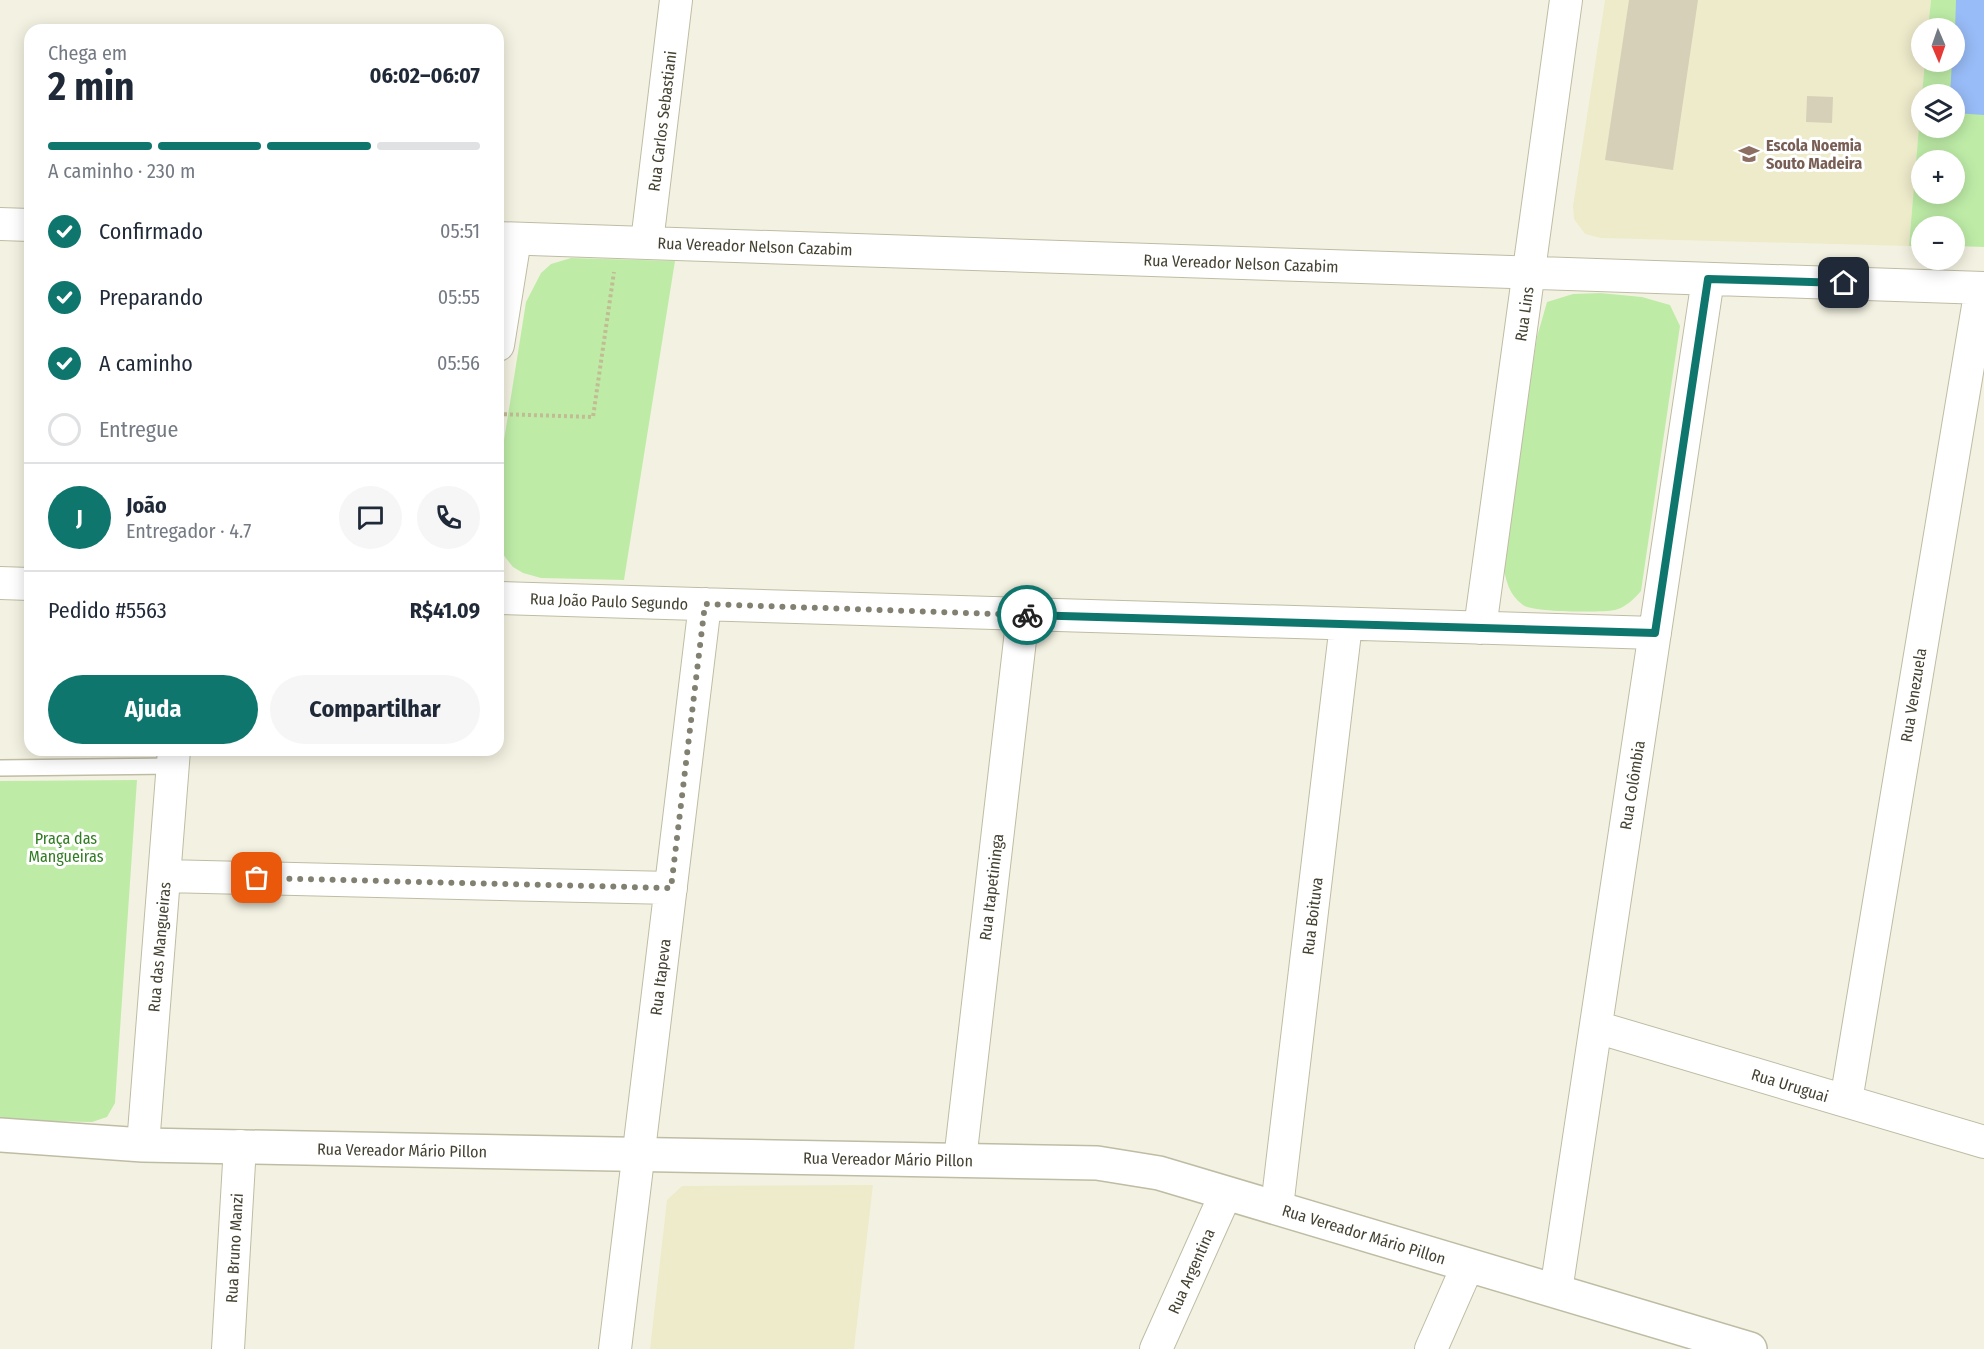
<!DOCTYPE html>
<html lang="pt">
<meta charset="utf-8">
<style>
:root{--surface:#fff;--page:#f6f6f7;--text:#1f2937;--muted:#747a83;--line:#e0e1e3;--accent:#0f766e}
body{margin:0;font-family:"Fira Sans Condensed",sans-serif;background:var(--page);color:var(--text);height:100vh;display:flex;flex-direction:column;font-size:22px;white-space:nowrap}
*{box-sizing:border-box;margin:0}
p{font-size:20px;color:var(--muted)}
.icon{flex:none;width:33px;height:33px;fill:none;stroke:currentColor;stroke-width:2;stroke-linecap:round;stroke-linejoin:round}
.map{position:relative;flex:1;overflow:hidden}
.details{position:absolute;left:24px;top:24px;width:480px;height:732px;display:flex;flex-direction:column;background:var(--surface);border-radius:18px;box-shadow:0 3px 15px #0003}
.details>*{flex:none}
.needle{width:39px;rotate:178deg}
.tools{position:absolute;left:1911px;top:18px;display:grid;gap:12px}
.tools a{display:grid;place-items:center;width:54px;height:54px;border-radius:50%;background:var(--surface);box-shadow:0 3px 15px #0003;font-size:30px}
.pin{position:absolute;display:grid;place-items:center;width:51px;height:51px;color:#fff;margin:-26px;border-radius:12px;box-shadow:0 3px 9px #0006}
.courier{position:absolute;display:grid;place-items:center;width:60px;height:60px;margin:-30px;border:4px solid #0f766e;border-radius:50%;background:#fff;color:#222;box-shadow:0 2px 8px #0007}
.summary em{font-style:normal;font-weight:700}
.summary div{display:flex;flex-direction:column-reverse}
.summary{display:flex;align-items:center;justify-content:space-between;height:102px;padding:0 24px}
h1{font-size:39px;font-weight:700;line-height:45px}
.bar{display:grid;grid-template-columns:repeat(4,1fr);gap:9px 6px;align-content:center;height:72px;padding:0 24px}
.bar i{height:8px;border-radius:4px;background:var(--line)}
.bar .selected{background:var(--accent)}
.bar p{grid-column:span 4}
.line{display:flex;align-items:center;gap:15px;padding:0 24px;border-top:2px solid var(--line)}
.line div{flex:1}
.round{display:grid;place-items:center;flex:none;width:63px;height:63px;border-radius:32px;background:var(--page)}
ol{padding:0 24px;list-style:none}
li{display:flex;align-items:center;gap:18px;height:66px}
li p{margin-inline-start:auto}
li .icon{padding:6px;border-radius:50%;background:var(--accent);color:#fff;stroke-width:4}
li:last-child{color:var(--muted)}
li i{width:33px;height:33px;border:3px solid var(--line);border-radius:50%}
.action{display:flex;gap:12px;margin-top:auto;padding:12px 24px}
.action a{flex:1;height:69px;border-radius:36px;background:var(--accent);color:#fff;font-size:24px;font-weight:700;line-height:69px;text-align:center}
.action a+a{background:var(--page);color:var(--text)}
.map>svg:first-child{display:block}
.education{fill:#eeebcb}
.green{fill:#beeca7;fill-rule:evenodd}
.water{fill:#98bcf7}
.building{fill:#d5d0b7}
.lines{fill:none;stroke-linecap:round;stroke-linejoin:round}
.service-casing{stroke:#bfbca4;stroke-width:18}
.minor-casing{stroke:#bfbca4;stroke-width:34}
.tertiary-casing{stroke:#bfbca4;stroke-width:36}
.path{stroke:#c2bc94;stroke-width:4;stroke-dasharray:3 3;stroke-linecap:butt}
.service{stroke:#fff;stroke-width:15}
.minor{stroke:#fff;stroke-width:32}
.tertiary{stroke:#fff;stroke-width:33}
.done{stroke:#828070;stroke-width:6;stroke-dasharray:0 10.8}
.route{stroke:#0f766e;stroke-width:8}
.labels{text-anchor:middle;stroke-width:6;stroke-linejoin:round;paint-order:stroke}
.street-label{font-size:16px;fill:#454232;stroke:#fff}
.education-label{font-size:16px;font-weight:bold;fill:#785e54;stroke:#fff;text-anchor:start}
.park-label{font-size:16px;fill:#307c21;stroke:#fff}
</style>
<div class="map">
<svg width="1984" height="1349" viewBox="0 0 1984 1349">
<rect width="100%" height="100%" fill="#f3f2e2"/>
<path class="education" d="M1605 0H1931L1928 28H1922V62H1925L1909 246 1601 238 1585 234 1574 219 1573 206Z
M873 1185 854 1349H650L667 1200 682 1186Z"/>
<path class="green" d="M1931 0H1984V247L1955 246 1954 226H1922L1921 246H1909L1921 103 1922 128H1954V94H1922L1925 62H1954V28H1928ZM1922 160H1954V194H1922Z
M571 258 675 261 624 580 541 578 523 573 513 567 498 548V478L526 302 541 273 551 264Z
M1600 293 1642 297 1670 305 1680 326 1641 591C1634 599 1626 607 1615 610 1602 613 1532 612 1523 605 1509 595 1506 581 1503 565L1537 337 1547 302 1573 294Z
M137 780 115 1103 107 1117 92 1122 0 1120V781Z"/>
<path class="water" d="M1956 0H1984V115L1955 113 1954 94H1950L1952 62H1954Z"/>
<path class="building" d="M1629 0H1698L1673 170 1605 160Z
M1807 96 1833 97 1832 123 1806 122Z"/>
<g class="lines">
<g class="service-casing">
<path id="service" d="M0 768 173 766"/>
</g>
<g class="minor-casing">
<path id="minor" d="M0 224 30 225
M498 238 1984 288
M647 242 676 0
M498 345 515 239
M0 583 30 584
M498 598 1655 633
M1480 628 1566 0
M165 876 671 888
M1596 1027 1984 1142
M1846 1101 1981 288
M143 1145 174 750
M960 1160 1023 614
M1277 1207 1346 624
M1556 1291 1708 279
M228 1349 240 1146
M615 1349 705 604
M1156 1349 1226 1193
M1431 1349 1468 1265"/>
</g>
<g class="tertiary-casing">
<path id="tertiary" d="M0 1135 143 1145 1097 1163 1159 1173 1750 1349"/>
</g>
<path class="path" d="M498 414 593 417 614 272"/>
<use href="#service" class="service"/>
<use href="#minor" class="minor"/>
<use href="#tertiary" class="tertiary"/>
</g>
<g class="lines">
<path class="done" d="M257 878 671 888 705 604 1027 615"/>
<path class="route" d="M1027 615 1655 633 1708 279 1844 283"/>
</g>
<defs>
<g id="school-bare" transform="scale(1.62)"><path d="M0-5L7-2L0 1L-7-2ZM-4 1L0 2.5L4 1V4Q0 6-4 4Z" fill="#8d6e63" stroke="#fff" stroke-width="2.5" paint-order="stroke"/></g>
</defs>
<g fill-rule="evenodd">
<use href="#school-bare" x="1749" y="154"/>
</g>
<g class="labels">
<g class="street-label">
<text transform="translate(662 121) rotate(-83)" y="6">Rua Carlos Sebastiani</text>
<text transform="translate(755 246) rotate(2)" y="6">Rua Vereador Nelson Cazabim</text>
<text transform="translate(1241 263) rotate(2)" y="6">Rua Vereador Nelson Cazabim</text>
<text transform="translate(1524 314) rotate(-82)" y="6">Rua Lins</text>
<text transform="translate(609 601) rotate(2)" y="6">Rua João Paulo Segundo</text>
<text transform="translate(1913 695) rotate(-81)" y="6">Rua Venezuela</text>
<text transform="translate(1632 785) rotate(-81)" y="6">Rua Colômbia</text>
<text transform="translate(991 887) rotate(-83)" y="6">Rua Itapetininga</text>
<text transform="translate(1312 916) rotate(-83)" y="6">Rua Boituva</text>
<text transform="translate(159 947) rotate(-85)" y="6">Rua das Mangueiras</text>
<text transform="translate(660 977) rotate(-83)" y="6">Rua Itapeva</text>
<text transform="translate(1790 1085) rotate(17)" y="6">Rua Uruguai</text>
<text transform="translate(402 1150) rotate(1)" y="6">Rua Vereador Mário Pillon</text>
<text transform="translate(888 1159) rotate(1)" y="6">Rua Vereador Mário Pillon</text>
<text transform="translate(1364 1234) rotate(17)" y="6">Rua Vereador Mário Pillon</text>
<text transform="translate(234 1248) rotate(-87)" y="6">Rua Bruno Manzi</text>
<text transform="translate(1191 1271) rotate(-66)" y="6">Rua Argentina</text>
</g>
<g class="education-label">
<text x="1766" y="151">Escola Noemia<tspan x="1766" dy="18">Souto Madeira</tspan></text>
</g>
<g class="park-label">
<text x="66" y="844">Praça das<tspan x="66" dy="18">Mangueiras</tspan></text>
</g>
</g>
</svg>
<div class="tools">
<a><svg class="needle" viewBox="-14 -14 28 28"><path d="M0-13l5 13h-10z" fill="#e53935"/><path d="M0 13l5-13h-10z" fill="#747a83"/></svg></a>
<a><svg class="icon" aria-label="layers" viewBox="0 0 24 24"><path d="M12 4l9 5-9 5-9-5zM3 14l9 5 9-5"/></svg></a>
<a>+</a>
<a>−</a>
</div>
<div class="pin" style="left:257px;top:878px;background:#ea580c"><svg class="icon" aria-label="bag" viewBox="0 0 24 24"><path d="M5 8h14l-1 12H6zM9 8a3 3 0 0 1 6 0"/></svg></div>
<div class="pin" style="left:1844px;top:283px;background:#1f2937"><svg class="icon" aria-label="home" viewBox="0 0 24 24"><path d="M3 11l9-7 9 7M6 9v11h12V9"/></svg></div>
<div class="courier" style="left:1027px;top:615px"><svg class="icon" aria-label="bike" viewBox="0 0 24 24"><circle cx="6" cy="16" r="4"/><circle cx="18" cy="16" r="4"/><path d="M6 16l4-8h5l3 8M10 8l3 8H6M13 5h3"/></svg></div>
<section class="details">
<div class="summary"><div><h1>2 min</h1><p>Chega em</p></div><em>06:02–06:07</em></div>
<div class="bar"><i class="selected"></i><i class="selected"></i><i class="selected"></i><i></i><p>A caminho · 230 m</p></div>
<ol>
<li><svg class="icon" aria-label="check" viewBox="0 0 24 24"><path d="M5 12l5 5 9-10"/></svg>Confirmado<p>05:51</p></li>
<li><svg class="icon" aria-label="check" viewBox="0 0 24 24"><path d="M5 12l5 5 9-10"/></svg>Preparando<p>05:55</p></li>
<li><svg class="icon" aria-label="check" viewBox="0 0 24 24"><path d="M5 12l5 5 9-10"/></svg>A caminho<p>05:56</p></li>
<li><i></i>Entregue</li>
</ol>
<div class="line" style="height:108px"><b class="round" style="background:var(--accent);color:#fff">J</b><div><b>João</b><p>Entregador · 4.7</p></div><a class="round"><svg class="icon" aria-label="chat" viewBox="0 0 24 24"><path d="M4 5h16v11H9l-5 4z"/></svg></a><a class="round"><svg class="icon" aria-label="phone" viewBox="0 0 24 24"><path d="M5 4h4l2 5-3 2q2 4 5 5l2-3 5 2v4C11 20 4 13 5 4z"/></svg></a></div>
<div class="line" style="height:78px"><div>Pedido #5563</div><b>R$41.09</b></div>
<div class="action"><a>Ajuda</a><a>Compartilhar</a></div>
</section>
</div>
